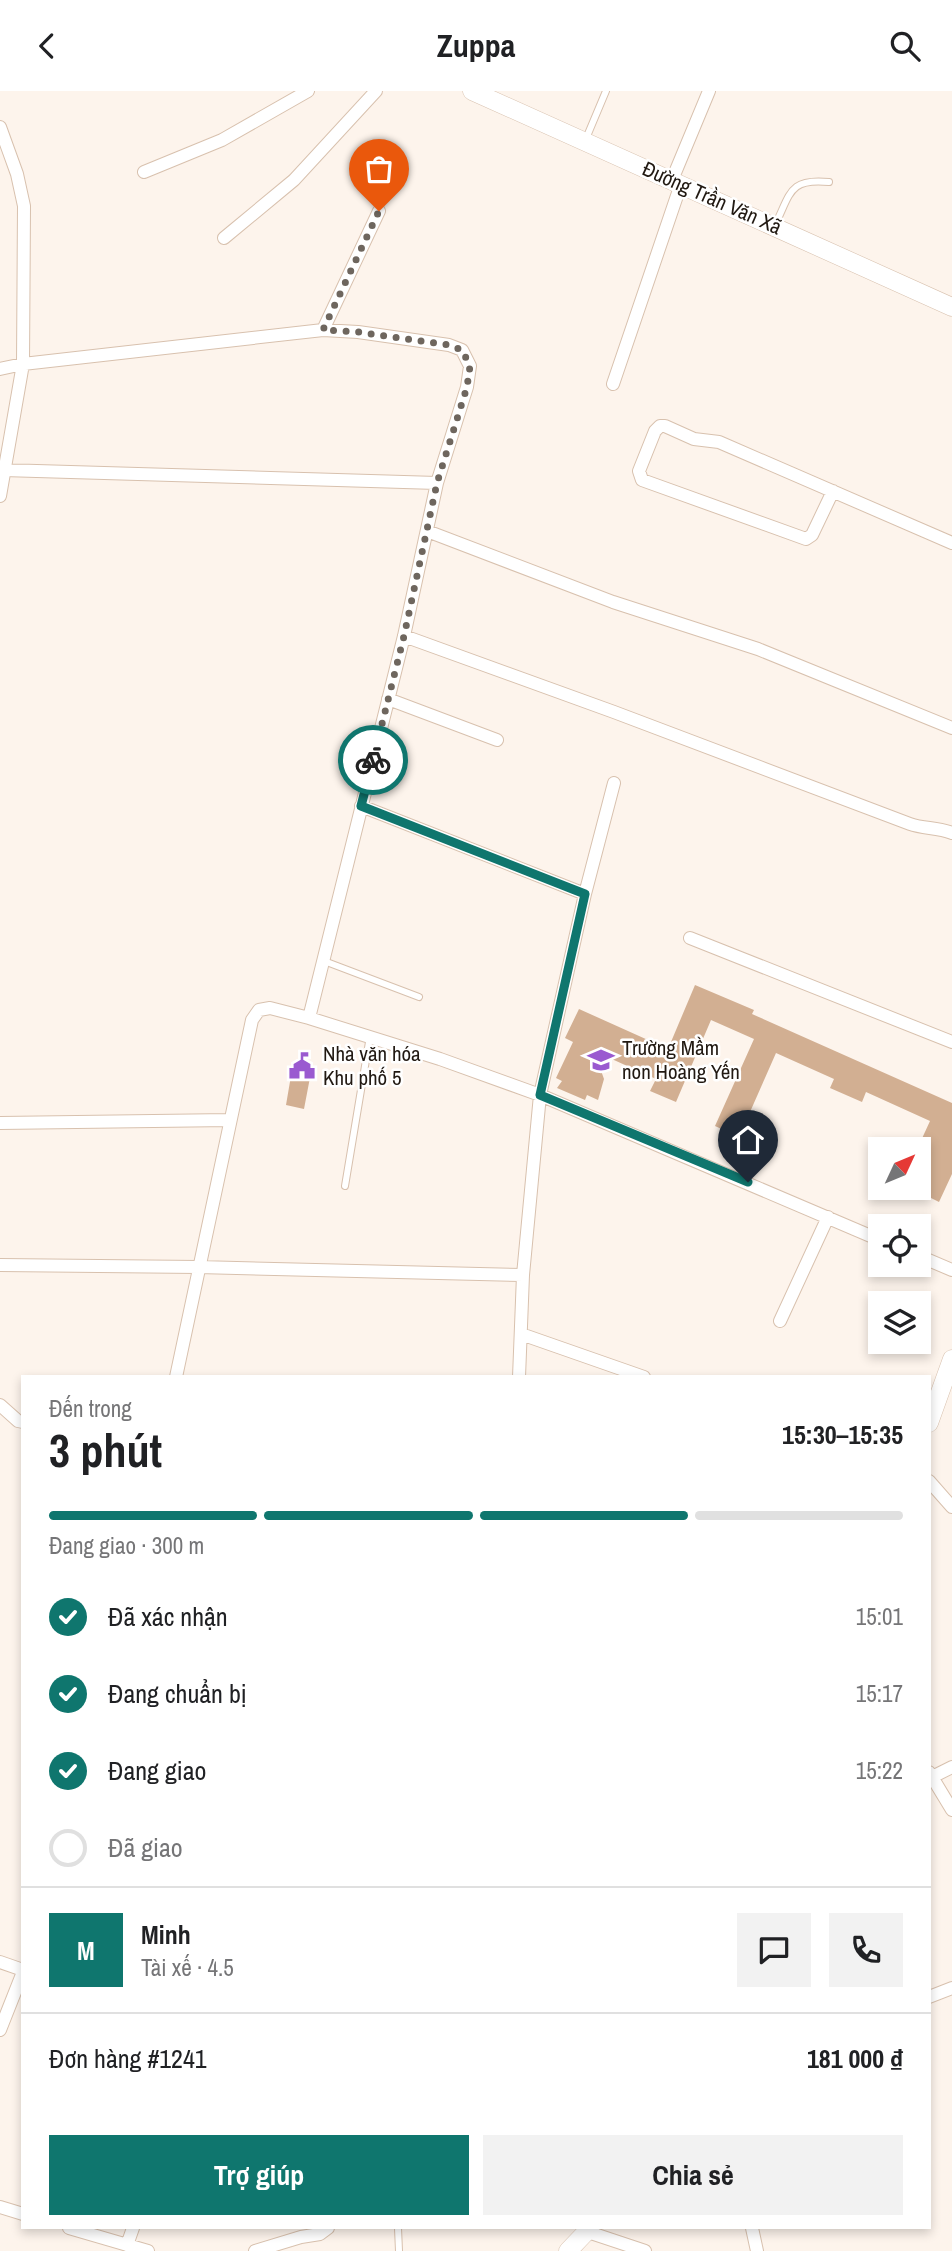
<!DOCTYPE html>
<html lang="vi">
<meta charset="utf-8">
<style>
:root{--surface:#fff;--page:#f2f2f2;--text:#202124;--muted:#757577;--line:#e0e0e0;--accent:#0f766e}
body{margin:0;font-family:"Archivo Narrow",sans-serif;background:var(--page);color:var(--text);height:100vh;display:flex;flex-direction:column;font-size:26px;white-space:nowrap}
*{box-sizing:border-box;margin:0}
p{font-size:23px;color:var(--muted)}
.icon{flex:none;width:38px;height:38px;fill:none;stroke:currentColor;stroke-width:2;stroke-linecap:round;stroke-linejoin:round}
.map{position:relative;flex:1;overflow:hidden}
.drawer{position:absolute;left:21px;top:1284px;width:910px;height:854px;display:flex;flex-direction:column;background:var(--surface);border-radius:0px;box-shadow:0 4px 10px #0003}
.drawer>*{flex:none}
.needle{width:46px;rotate:46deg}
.controls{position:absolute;left:868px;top:1046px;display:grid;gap:14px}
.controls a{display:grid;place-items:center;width:63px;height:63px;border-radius:0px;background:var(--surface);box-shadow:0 4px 10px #0003;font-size:35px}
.pin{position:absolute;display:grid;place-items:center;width:60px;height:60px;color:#fff;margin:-72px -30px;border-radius:50% 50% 50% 0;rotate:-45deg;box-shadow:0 0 7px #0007}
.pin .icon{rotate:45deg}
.courier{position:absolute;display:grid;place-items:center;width:70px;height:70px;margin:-35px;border:5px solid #0f766e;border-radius:50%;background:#fff;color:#222;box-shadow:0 2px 9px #0007}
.summary em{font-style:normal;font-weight:700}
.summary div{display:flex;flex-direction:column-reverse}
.summary{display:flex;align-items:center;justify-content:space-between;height:119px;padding:0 28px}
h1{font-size:46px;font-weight:700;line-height:52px}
.bar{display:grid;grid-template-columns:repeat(4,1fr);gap:10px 7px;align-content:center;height:84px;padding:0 28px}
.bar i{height:9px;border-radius:5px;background:var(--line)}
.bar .on{background:var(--accent)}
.bar p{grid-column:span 4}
.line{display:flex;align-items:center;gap:18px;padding:0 28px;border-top:2px solid var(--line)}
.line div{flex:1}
.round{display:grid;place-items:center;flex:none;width:74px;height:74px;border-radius:0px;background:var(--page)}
ol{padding:0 28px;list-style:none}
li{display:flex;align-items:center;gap:21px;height:77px}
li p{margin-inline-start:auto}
li .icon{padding:7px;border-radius:50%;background:var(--accent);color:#fff;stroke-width:4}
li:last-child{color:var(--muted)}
li i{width:38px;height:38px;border:4px solid var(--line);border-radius:50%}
.primary-button{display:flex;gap:14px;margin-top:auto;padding:14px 28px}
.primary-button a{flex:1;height:80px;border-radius:0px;background:var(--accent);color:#fff;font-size:28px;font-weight:700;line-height:80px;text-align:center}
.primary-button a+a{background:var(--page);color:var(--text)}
header{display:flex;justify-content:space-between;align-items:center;height:91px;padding:0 28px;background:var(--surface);font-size:32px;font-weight:700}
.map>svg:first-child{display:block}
.building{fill:#d2af92}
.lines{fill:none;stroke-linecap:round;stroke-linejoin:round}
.lane-casing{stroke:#d8c1ae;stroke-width:8}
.street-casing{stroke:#d8c1ae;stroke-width:14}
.secondary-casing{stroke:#d8c1ae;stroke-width:19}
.lane{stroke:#fff;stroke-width:6}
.street{stroke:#fff;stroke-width:12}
.secondary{stroke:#fff;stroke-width:18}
.done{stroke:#6e665e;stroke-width:7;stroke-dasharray:0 12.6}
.route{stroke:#0f766e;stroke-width:9}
.labels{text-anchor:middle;stroke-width:5;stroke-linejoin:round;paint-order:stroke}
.street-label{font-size:21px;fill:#211912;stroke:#fff}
.poi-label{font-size:21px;fill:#211912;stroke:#fff;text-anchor:start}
</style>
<header><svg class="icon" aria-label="back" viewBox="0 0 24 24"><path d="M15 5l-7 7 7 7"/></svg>Zuppa<svg class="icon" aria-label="search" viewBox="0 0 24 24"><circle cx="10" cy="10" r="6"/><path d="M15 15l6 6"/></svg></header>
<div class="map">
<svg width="952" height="2160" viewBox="0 0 952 2160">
<rect width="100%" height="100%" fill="#fdf4ec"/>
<path class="building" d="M695 894 754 919 752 923 952 1012V1083L939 1111 919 1101V1054L930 1030 866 1001 862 1011 830 997 834 988 776 962 739 1046 715 1035 754 948 711 929 676 1011 650 1000 656 988 594 960 604 988 598 1009 587 1004 585 1009 557 997 562 990 556 987 573 951 565 947 579 918 668 958Z
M293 973 312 976 304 1018 286 1014Z"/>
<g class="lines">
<g class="lane-casing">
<path id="lane" d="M585 50 606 0
M775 134C791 102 789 87 829 91
M324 870 419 906
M345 1095 370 945
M398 2137 399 2160"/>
</g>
<g class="street-casing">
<path id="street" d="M0 36 17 83 24 115 23 273 0 405
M144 81 222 49 308 0
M672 89 709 0
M224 147 294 89 376 0
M323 239 379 120
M0 278 23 273 323 239 358 241 449 254 462 259 470 275 467 296 437 392 404 545 309 927
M613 293 681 93
M3 379 437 392
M833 400 812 444 806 448 642 389 639 380 655 340 660 335H665L694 348 719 351 952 452
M427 440 613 511 758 558 952 637
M404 545 614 621 910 733C924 738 938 736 952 742
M388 608 497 649
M361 715 585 803
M690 847 952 951
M0 1032 230 1029
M919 1165 952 1179
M0 1174 198 1176 523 1184
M780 1230 828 1126
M521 1243 644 1286
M176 1286 252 929 259 919 270 917 309 927 440 968 540 1004 880 1149
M519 1286 523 1184 540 1004 585 803 614 692
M0 1314 18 1330 23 1331
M929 1390 952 1416
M929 1681 952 1719
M932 1686 952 1676
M0 1871 23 1879
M929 1906 952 1897
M0 1939 23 1881
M0 2116 23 2123
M69 2137 148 2160
M752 2137 757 2160
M588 2141 645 2160
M127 2154 133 2137
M255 2160 301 2146 320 2143 328 2137"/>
</g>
<g class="secondary-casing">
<path id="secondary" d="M472 0 952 216
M929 1332 952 1268
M568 2160 590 2137"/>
</g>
<use href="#lane" class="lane"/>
<use href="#street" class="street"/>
<use href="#secondary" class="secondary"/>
</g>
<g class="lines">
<path class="done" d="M373 669 404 545 437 392 467 296 470 275 462 259 449 254 358 241 323 239 379 120"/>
<path class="route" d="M373 669 361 715 585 803 540 1004 748 1091"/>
</g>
<defs>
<g id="school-bare" transform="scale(2.1)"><path d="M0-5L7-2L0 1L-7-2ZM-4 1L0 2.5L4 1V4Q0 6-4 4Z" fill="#9a5ad0" stroke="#fff" stroke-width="2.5" paint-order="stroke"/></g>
<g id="civic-bare" transform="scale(2.1)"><path d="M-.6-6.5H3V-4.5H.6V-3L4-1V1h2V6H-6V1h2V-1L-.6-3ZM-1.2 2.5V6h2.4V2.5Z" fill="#9a5ad0" stroke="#fff" stroke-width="2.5" paint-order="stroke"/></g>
</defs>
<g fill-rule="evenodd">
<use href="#school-bare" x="601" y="969"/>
<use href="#civic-bare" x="302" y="975"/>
</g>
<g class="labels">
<g class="street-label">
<text transform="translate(712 107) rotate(24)" y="7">Đường Trần Văn Xã</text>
</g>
<g class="poi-label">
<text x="622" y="964">Trường Mầm<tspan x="622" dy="24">non Hoàng Yến</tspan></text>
<text x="323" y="970">Nhà văn hóa<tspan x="323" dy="24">Khu phố 5</tspan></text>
</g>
</g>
</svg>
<div class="controls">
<a><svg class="needle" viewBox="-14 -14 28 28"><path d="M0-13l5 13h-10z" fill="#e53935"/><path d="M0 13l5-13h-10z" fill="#757577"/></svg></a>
<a><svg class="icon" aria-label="locate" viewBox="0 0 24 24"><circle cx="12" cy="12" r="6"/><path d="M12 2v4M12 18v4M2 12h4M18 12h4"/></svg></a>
<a><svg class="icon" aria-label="layers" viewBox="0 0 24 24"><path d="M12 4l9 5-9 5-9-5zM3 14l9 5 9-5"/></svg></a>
</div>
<div class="pin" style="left:379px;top:120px;background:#ea580c"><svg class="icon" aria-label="bag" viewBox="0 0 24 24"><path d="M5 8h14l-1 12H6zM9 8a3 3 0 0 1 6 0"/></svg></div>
<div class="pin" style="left:748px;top:1091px;background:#1f2937"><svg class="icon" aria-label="home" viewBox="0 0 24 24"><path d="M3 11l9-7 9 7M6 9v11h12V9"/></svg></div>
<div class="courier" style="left:373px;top:669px"><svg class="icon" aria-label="bike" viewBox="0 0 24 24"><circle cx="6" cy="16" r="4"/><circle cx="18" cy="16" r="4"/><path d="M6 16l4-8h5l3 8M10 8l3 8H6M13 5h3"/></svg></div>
<section class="drawer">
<div class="summary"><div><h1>3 phút</h1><p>Đến trong</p></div><em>15:30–15:35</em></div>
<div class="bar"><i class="on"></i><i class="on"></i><i class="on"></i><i></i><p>Đang giao · 300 m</p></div>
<ol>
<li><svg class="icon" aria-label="check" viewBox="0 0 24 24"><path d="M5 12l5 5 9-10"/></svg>Đã xác nhận<p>15:01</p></li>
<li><svg class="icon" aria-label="check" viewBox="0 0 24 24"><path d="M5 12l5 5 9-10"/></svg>Đang chuẩn bị<p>15:17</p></li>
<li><svg class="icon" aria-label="check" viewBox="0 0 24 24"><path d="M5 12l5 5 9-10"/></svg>Đang giao<p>15:22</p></li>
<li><i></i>Đã giao</li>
</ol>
<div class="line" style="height:126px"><b class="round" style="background:var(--accent);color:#fff">M</b><div><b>Minh</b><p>Tài xế · 4.5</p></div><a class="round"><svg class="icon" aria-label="chat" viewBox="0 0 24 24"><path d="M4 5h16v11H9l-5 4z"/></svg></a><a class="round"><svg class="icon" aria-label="phone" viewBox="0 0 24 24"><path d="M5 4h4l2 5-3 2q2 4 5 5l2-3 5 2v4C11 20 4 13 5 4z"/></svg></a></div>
<div class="line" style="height:91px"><div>Đơn hàng #1241</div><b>181 000 ₫</b></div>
<div class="primary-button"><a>Trợ giúp</a><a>Chia sẻ</a></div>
</section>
</div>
